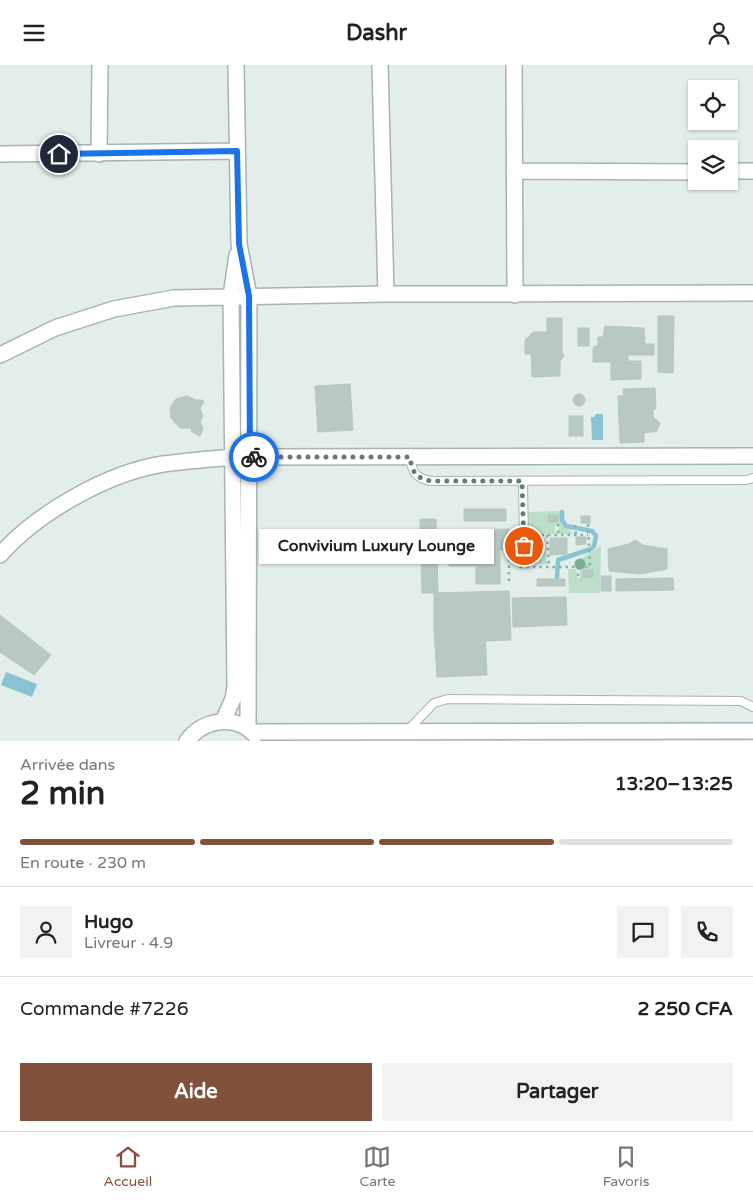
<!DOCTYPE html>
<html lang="fr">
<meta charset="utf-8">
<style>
:root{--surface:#fff;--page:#f2f2f2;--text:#222;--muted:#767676;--line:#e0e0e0;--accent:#81513b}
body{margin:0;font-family:"Varela Round",sans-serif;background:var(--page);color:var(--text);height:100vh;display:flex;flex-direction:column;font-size:19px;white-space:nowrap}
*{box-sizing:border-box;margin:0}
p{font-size:16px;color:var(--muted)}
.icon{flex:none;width:28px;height:28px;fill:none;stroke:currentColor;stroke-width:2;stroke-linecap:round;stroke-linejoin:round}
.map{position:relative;height:676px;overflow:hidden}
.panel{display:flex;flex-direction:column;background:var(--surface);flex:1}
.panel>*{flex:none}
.fabs{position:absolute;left:688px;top:15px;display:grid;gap:10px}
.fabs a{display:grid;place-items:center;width:50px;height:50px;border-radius:0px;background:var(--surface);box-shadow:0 1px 4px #0004;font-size:25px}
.pin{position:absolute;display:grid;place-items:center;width:42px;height:42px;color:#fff;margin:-21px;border:2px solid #fff;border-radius:50%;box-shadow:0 1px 5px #0007}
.courier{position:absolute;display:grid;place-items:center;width:50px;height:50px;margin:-25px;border:4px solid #1a73e8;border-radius:50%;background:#fff;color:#222;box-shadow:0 1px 6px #0007}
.bubble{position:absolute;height:35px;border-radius:0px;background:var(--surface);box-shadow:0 1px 4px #0004;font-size:16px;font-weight:800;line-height:35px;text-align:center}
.headline em{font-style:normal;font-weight:800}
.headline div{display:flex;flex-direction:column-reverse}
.headline{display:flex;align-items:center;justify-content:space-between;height:85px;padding:0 20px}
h1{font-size:32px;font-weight:800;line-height:38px}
.bar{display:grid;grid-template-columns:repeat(4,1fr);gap:8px 5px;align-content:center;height:60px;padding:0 20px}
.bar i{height:6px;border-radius:4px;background:var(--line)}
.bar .current{background:var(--accent)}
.bar p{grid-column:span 4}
.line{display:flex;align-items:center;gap:12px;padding:0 20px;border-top:1px solid var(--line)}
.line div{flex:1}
.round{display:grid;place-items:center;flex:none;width:52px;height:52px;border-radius:0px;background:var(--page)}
.primary-button{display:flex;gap:10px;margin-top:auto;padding:10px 20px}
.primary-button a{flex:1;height:58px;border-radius:0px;background:var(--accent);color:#fff;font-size:20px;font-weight:800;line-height:58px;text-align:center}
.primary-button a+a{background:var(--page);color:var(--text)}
header{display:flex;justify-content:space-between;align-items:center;height:65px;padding:0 20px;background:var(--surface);font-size:22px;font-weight:800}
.tabs{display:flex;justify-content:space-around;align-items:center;height:70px;border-top:1px solid var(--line);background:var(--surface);font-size:14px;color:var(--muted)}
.tabs a{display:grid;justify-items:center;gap:2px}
.tabs .current{color:var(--accent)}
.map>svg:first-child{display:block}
.green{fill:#bcdfc8}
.water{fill:#8ac3d3}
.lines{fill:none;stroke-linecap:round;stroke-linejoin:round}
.stream{stroke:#8ac3d3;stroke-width:4.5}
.building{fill:#b8c8c3;stroke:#b5c7c1;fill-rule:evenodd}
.lane-casing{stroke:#a5b5b1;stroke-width:10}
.street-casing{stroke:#a5b5b1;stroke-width:18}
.path{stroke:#83b2a6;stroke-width:2.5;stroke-dasharray:2.5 4;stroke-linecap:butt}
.lane{stroke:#fff;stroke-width:8}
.street{stroke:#fff;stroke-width:15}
.tree{fill:#7eac94}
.done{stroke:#667c77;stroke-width:5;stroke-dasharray:0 9}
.route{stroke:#1a73e8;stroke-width:6}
</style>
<header><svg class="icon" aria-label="menu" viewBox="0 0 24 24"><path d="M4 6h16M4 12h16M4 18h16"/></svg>Dashr<svg class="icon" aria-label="person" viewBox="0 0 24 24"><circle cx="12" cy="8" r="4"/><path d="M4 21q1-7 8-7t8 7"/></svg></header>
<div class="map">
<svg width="753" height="676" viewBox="0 0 753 676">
<rect width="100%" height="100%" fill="#e3ede9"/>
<path class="green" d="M560 446 561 459 574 469H559V459L555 460V469H538L537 463 534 464 535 470H528V447Z
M534 472 536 486 539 485V472H545L547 499 530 500 529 473Z
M601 481 600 528H569L568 504H576L577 513H580V504L576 497Z"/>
<path class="water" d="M596 349H603V375H592L591 352H594Z
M6 607 37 619 32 632 1 620Z"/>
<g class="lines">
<path class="stream" d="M557 513 558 495 591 484 594 481 596 471 592 466 566 461 562 455V447"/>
</g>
<path class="building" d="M658 251H674L673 308 658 307Z
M547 253H562V287L564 291 560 296V311L532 312 531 289H525V275L533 267H547Z
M605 261 644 263 645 279H654V290H628V296H641V314L611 315V297H593V282L598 280V272H603Z
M578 263H589V281H578Z
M350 319 353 365 318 367 315 321Z
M655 323 656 344H653V352L660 358 657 366 644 368V377L620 378 618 331H624L623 324Z
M573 335a6 6 0 1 1 12 0a6 6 0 1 1-12 0Z
M187 331 196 335H202L204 337 200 343 203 351 200 357 203 364 200 371 192 367 191 363H180L171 353 170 343 173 338 176 334Z
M569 351H583V371H569Z
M464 444H506V456H464Z
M548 450H558V457H548Z
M581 451H590V458H581Z
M420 454H436L438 528H422Z
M509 464V475H503V485H500V519H476V501H449L448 472H461V465Z
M576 472H586V479L576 480Z
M550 473H567V489L550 490Z
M635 475 643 480 667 484V504L640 509 609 506 608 484 629 479Z
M583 505H593V512H583Z
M601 511H611V526H601Z
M673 513 674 525 616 526V514Z
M537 514H565V521H537Z
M509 526 511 575 486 576 485 563 434 565V528Z
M566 532 567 560 513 562 512 533Z
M0 550 51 590 34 610 0 587ZM27 575 33 579 25 592 18 587Z
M485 563 487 610 437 612 434 565Z
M27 575 33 579 25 592 18 587Z"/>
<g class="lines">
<g class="lane-casing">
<path id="lane" d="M410 392C412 408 416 413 431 416L746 415 753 413
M523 416 524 481
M407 666 434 638 448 634 741 636 753 642"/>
</g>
<g class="street-casing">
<path id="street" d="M236 0 239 179 249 231 248 663
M380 0 386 229
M514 0 515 230
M0 89 237 86
M99 89 100 0
M514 106 696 107
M729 106H753
M0 290 55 263 114 244 174 233 386 229 753 228
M0 490C37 448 107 408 163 399 185 396 209 394 232 392L753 391
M223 656 233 634 235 622 231 231 237 190
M253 667 753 666
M187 676C203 654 236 649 255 670"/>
</g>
<path class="path" d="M558 459V470
M575 460 576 470
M535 470H588
M547 470 549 502
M536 473 537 485
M519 489 520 502H590L588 459
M578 502V512
M509 516V494L516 487"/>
<use href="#lane" class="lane"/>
<use href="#street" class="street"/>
</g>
<circle class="tree" cx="580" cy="499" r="5.5"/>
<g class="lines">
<path class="done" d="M254 392H410C412 408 416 413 431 416H522L524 481"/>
<path class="route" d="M59 89 237 86 239 179 249 231 250 392H254"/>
</g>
</svg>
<div class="fabs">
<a><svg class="icon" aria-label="locate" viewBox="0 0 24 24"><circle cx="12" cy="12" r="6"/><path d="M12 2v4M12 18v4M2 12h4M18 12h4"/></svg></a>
<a><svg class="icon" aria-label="layers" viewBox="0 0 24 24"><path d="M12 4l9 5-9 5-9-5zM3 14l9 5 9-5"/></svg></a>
</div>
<div class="pin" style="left:524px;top:481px;background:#ea580c"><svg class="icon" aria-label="bag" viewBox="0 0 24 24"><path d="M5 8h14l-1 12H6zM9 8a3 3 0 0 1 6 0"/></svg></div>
<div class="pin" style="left:59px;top:89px;background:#1f2937"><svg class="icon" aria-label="home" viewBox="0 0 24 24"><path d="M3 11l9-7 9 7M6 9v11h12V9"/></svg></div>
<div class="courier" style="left:254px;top:392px"><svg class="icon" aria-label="bike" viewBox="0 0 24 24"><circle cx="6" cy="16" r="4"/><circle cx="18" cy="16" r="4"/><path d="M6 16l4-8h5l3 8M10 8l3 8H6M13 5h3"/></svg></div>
<div class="bubble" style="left:259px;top:464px;width:235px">Convivium Luxury Lounge</div>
</div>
<section class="panel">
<div class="headline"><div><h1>2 min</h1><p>Arrivée dans</p></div><em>13:20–13:25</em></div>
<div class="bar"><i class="current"></i><i class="current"></i><i class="current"></i><i></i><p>En route · 230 m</p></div>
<div class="line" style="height:90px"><a class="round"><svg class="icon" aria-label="person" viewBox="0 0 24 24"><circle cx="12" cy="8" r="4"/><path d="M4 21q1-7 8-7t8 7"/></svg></a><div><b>Hugo</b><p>Livreur · 4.9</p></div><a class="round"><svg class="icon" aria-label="chat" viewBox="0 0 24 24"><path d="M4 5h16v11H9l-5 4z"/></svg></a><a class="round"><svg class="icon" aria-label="phone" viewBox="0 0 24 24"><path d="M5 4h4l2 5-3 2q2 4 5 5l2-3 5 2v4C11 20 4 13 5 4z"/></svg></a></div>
<div class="line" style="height:65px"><div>Commande #7226</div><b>2 250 CFA</b></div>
<div class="primary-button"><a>Aide</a><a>Partager</a></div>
</section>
<nav class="tabs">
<a class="current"><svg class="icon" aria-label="home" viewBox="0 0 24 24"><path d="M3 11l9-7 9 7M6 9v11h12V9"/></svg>Accueil</a>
<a><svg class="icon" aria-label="map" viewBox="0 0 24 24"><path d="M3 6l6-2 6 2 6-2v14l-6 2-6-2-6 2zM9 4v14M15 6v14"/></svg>Carte</a>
<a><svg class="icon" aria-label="saved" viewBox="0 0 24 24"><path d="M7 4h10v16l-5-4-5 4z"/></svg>Favoris</a>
</nav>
